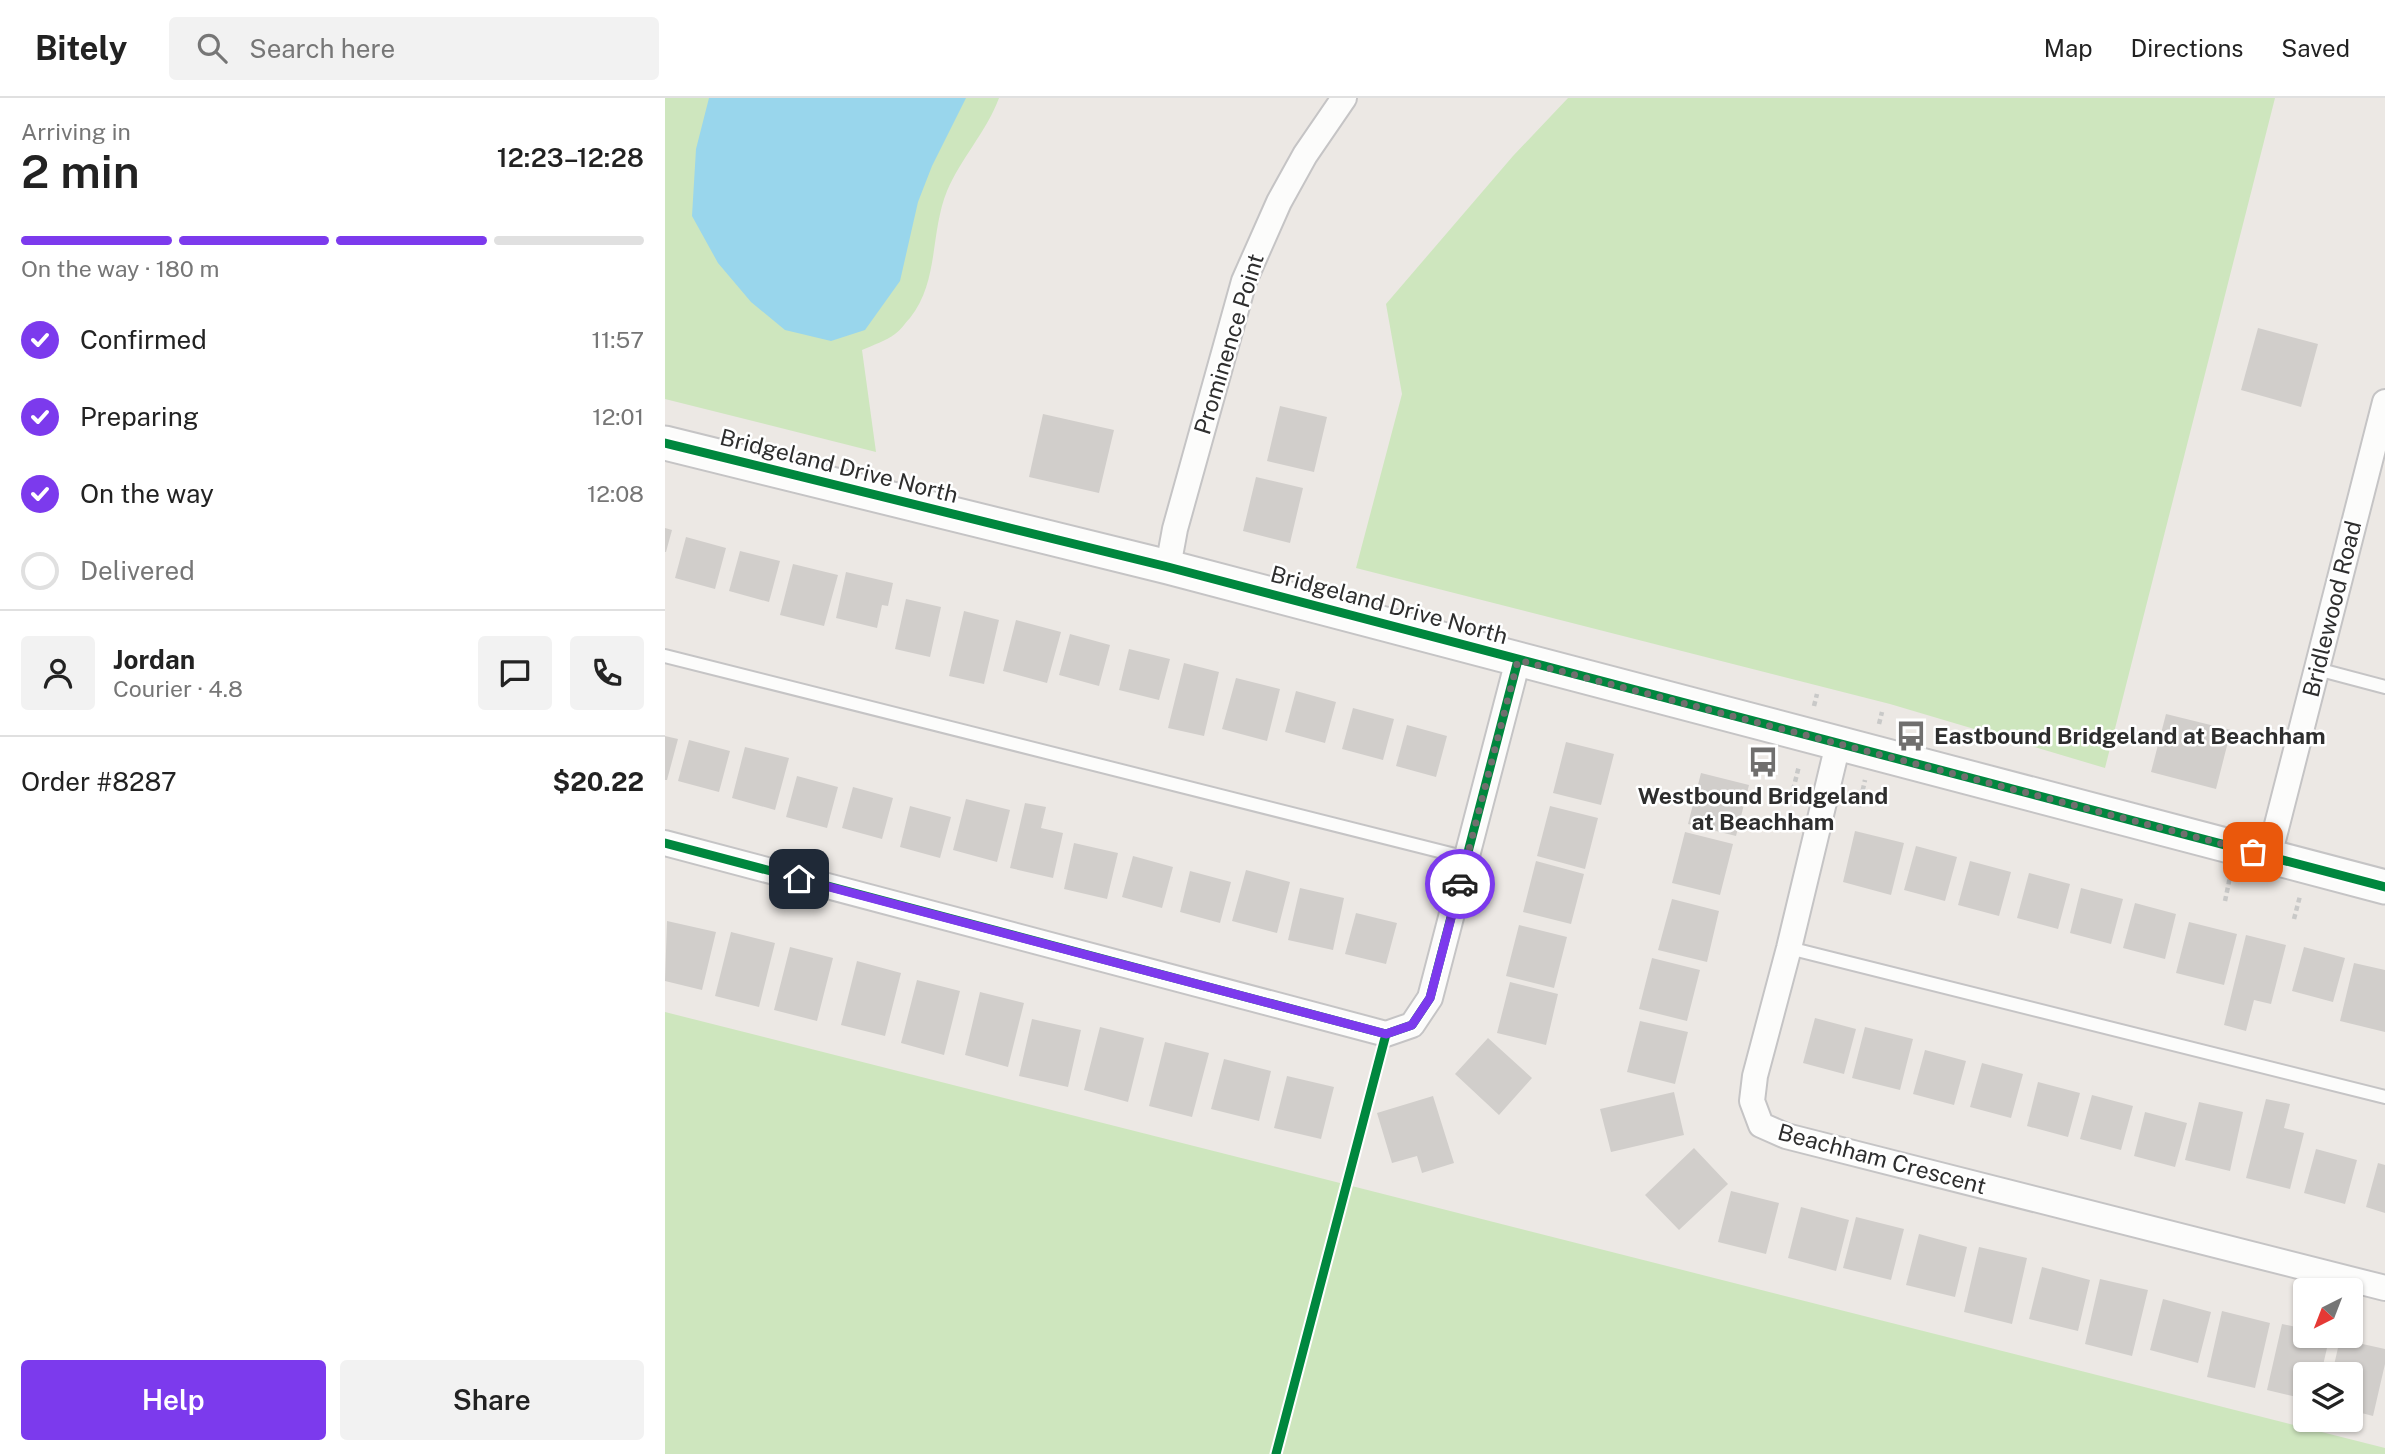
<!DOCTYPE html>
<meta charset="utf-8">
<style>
:root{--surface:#fff;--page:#f2f2f2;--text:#222;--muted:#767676;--line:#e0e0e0;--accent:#7c3aed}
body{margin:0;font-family:"Public Sans",sans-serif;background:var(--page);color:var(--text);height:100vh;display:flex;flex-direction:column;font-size:26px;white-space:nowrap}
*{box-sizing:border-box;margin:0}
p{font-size:23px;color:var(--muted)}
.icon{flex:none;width:38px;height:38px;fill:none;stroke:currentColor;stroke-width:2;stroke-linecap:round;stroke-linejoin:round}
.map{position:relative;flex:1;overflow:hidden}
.sheet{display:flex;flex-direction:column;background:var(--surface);width:665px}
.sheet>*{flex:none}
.needle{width:46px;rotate:222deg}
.tools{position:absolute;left:1628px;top:1180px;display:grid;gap:14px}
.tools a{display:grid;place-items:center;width:70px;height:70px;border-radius:7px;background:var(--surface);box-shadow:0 2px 5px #0004;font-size:35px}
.pin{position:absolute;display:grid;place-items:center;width:60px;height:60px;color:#fff;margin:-30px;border-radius:14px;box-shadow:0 4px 10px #0006}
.courier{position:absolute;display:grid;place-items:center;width:70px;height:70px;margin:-35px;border:5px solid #7c3aed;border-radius:50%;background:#fff;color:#222;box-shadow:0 2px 9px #0007}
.headline em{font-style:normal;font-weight:600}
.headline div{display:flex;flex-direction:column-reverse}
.headline{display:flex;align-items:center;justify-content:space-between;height:119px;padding:0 21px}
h1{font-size:46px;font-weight:600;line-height:52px}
.bar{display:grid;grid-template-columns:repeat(4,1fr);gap:10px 7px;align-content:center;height:84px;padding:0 21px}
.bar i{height:9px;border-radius:5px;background:var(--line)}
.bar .on{background:var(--accent)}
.bar p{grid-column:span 4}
.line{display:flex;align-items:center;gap:18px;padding:0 21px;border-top:2px solid var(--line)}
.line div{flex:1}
.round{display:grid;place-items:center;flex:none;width:74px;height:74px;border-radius:7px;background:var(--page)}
ol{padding:0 21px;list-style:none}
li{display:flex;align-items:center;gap:21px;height:77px}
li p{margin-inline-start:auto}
li .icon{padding:7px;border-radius:50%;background:var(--accent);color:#fff;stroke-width:4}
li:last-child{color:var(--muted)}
li i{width:38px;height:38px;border:4px solid var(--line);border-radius:50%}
.cta{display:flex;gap:14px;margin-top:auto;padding:14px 21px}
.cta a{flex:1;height:80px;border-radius:7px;background:var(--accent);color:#fff;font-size:28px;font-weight:600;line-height:80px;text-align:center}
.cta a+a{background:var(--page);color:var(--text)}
header{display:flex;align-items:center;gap:42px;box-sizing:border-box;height:98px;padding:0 35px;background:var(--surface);border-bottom:2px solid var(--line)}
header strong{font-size:33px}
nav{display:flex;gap:38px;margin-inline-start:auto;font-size:24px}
.search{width:490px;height:63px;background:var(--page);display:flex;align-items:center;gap:18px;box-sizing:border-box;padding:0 24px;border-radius:7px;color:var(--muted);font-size:26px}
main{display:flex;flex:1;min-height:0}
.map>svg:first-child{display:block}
.green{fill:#cee6be}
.water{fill:#99d6ec}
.building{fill:#d1cecb}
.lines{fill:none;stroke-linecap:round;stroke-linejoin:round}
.lane-casing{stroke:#c5c4c5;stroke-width:16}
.street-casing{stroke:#c5c4c5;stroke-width:28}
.secondary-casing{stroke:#c5c4c5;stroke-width:37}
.path{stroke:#c9c9c8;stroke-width:4.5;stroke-dasharray:5 3.5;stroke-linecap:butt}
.lane{stroke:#fcfcfb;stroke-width:12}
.street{stroke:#fcfcfb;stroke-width:24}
.secondary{stroke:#fcfcfb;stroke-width:33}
.cycleway-casing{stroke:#fff;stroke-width:13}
.cycleway{stroke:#00873e;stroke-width:9}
.done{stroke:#706f6e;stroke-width:7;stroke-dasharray:0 12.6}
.route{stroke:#7c3aed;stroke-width:9}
.labels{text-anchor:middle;stroke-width:5;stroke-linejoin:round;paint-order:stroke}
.street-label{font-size:23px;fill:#2e2e2e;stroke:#fff}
.poi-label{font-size:23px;font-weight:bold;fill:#2e2e2e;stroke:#fff;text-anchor:start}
</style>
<header>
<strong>Bitely</strong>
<div class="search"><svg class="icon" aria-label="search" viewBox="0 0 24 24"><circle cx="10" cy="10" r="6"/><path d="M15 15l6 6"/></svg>Search here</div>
<nav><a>Map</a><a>Directions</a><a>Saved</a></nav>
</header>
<main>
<section class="sheet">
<div class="headline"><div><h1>2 min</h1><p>Arriving in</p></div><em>12:23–12:28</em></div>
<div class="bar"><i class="on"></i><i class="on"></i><i class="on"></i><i></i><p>On the way · 180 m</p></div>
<ol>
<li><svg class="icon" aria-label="check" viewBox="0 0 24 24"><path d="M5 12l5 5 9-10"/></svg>Confirmed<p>11:57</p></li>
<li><svg class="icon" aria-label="check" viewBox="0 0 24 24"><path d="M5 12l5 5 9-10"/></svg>Preparing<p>12:01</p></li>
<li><svg class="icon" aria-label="check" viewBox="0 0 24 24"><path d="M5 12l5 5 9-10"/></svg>On the way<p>12:08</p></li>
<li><i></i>Delivered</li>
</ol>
<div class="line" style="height:126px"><a class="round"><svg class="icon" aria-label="person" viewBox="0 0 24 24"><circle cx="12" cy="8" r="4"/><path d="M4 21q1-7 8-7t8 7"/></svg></a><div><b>Jordan</b><p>Courier · 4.8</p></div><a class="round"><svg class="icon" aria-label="chat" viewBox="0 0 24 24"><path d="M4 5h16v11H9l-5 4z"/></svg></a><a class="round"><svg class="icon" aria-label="phone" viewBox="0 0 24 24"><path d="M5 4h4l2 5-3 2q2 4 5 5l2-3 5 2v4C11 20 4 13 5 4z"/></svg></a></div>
<div class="line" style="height:91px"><div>Order #8287</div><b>$20.22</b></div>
<div class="cta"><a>Help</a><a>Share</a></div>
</section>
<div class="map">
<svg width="1720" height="1356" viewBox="0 0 1720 1356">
<rect width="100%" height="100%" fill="#ece8e4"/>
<path class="green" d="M0 0H334C322 33 296 60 282 93 265 135 274 184 245 220 240 225 236 232 230 236 221 243 208 247 197 252L211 354 0 301Z
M903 0H1610L1440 670 1225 606 691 470 737 296 721 206 848 58Z
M0 914 1720 1350V1356H0Z"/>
<path class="water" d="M44 0H301L267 68 253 104 235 183 200 232 166 243 120 232 86 204 53 165 27 118 31 51Z"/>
<path class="building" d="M1593 230 1653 246 1636 309 1576 292Z
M615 308 662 319 649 374 602 363Z
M378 316 449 332 434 395 364 379Z
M591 379 638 390 625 445 578 433Z
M0 430 7 432 1 454H0Z
M21 439 61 450 50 491 10 480Z
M75 453 115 463 104 504 64 493Z
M128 466 173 477 159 528 115 517Z
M181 474 228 485 223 508 217 507 212 530 171 520Z
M241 501 276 509 265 559 230 551Z
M299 513 334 522 319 586 284 578Z
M351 522 396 534 382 585 338 573Z
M405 536 445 547 434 588 394 577Z
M464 551 505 561 494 602 454 592Z
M519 565 554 574 539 638 503 630Z
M571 580 615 591 602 643 557 631Z
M631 593 671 604 660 645 620 634Z
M688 610 729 621 718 662 677 651Z
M1501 616 1566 632 1551 691 1486 674Z
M742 627 782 638 771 679 731 668Z
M0 638 13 641 2 682H0Z
M24 642 65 653 54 694 13 683Z
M901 644 949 656 936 707 888 695Z
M80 649 124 660 110 712 67 700Z
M1036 675 1084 687 1071 738 1023 726Z
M132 678 173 689 162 730 121 719Z
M188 689 228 700 217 741 177 730Z
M301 701 345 712 332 764 288 752Z
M360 705 381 709 376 730 398 735 388 780 345 770Z
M245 708 286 719 275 760 235 749Z
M885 708 933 720 920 771 872 758Z
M1190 733 1239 745 1226 797 1178 784Z
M1020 734 1068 746 1055 797 1007 785Z
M409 745 453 755 442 801 399 791Z
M1251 748 1292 759 1280 803 1239 792Z
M468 758 508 769 497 810 457 799Z
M871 763 919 776 906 826 858 814Z
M1305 763 1346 774 1334 818 1293 807Z
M581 772 625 784 612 835 567 823Z
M525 773 566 784 555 825 515 814Z
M1364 775 1405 786 1393 831 1352 820Z
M635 790 679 800 668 852 623 842Z
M1416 790 1458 801 1446 846 1405 835Z
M1007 801 1054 813 1042 864 993 852Z
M1470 805 1511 816 1500 861 1458 850Z
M691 815 732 825 721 866 680 856Z
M2 823 51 834 37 892 0 883Z
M1524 824 1572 836 1559 887 1511 875Z
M854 827 902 839 889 890 841 878Z
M66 834 110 845 94 909 50 898Z
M1581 837 1621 847 1606 906 1589 902 1581 933 1559 927Z
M125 849 168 860 152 923 109 912Z
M1639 849 1680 860 1668 904 1627 893Z
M987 860 1035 872 1022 923 974 911Z
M192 863 236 875 220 938 176 927Z
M1689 865 1720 872V934L1675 923Z
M252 882 295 893 279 957 236 945Z
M845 884 893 896 881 947 832 935Z
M315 894 359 905 343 969 300 957Z
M1150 920 1191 931 1179 976 1138 965Z
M367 921 416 932 403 989 354 978Z
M975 923 1023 934 1010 986 962 974Z
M435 929 479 940 463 1004 419 992Z
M1200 929 1248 941 1235 992 1187 980Z
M823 940 867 980 834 1017 790 976Z
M500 944 544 955 527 1019 484 1008Z
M1260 952 1301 963 1289 1007 1248 996Z
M559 961 606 973 594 1023 546 1011Z
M1317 965 1358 976 1346 1020 1305 1009Z
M622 978 669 989 656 1041 609 1030Z
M1373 984 1415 995 1403 1039 1362 1028Z
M1009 994 1019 1037 946 1054 935 1011Z
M1427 997 1468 1008 1456 1052 1415 1041Z
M768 998 789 1065 757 1075 752 1058 727 1065 712 1015Z
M1601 1001 1625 1006 1619 1030 1639 1035 1625 1091 1581 1080Z
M1534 1004 1578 1014 1565 1073 1520 1062Z
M1480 1014 1522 1025 1510 1069 1469 1058Z
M1029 1050 1063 1086 1014 1132 980 1097Z
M1651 1051 1692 1062 1680 1106 1639 1095Z
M1713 1065 1720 1067V1115L1701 1109Z
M1066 1093 1114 1105 1101 1156 1053 1144Z
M1136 1109 1184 1122 1171 1173 1123 1160Z
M1191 1119 1239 1131 1226 1182 1178 1170Z
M1254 1136 1302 1149 1290 1199 1241 1187Z
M1314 1149 1362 1160 1347 1226 1299 1214Z
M1377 1169 1425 1182 1413 1233 1364 1221Z
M1435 1181 1483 1192 1467 1258 1420 1246Z
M1498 1201 1546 1214 1533 1265 1485 1252Z
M1557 1213 1605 1225 1590 1290 1542 1279Z
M1617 1226 1640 1231V1237H1665L1656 1276H1640V1301L1602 1292Z
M1675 1241 1720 1251V1266L1708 1318 1685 1312V1276H1667Z"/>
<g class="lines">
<g class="lane-casing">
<path id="lane" d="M0 558 802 760
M1652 571 1720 589
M1124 850 1720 999"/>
</g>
<g class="street-casing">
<path id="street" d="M503 469 510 431 579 183 614 104 640 57 679 0
M1173 646 1124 850 1090 978 1087 1003 1096 1027 1121 1038 1720 1190
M0 745 721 936 747 927 765 900 853 562
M1604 758 1720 304"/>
</g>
<g class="secondary-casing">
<path id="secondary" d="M0 345 503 469 1720 789"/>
</g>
<path class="path" d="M1149 608 1152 596
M1214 626 1217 614
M1128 692 1134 668
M1194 709 1200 682
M1560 803 1565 779
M1629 821 1635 798"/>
<use href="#lane" class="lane"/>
<use href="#street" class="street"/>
<use href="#secondary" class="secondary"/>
<g class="cycleway-casing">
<path id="cycleway" d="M0 345 503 469 1720 789
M0 745 721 936 747 927 765 900 853 562
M611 1356 721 936"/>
</g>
<use href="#cycleway" class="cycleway"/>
</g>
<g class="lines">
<path class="done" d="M795 786 853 562 1588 754"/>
<path class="route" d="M134 781 721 936 747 927 765 900 795 786"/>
</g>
<defs>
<g id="bus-bare" transform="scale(2.415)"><path d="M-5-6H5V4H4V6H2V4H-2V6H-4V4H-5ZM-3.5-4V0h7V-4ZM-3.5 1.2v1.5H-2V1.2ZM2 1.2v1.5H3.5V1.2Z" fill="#706f6e" stroke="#fff" stroke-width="2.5" paint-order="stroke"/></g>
</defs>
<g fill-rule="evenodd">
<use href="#bus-bare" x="1246" y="638"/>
<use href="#bus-bare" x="1098" y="664"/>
</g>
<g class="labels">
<g class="street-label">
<text transform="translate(564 246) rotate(-73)" y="8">Prominence Point</text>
<text transform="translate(174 368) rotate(14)" y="8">Bridgeland Drive North</text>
<text transform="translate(724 507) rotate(15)" y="8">Bridgeland Drive North</text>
<text transform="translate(1667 511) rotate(-76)" y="8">Bridlewood Road</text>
<text transform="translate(1217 1061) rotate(15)" y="8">Beachham Crescent</text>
</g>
<g class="poi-label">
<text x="1269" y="646">Eastbound Bridgeland at Beachham</text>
<text x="1098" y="706" text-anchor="middle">Westbound Bridgeland<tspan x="1098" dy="26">at Beachham</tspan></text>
</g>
</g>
</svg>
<div class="tools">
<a><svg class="needle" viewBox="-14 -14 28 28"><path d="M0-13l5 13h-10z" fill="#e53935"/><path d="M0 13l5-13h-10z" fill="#767676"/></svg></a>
<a><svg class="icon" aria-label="layers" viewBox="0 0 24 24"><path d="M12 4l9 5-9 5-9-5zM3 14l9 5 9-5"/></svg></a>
</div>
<div class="pin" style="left:1588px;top:754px;background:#ea580c"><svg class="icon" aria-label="bag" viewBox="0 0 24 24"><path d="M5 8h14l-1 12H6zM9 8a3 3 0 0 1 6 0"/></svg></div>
<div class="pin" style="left:134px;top:781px;background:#1f2937"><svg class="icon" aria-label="home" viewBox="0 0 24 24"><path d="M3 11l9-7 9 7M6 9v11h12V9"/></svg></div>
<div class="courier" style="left:795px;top:786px"><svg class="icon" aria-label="car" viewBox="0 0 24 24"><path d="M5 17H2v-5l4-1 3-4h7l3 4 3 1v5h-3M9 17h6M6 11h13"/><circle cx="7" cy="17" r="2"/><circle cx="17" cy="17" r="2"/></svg></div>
</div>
</main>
